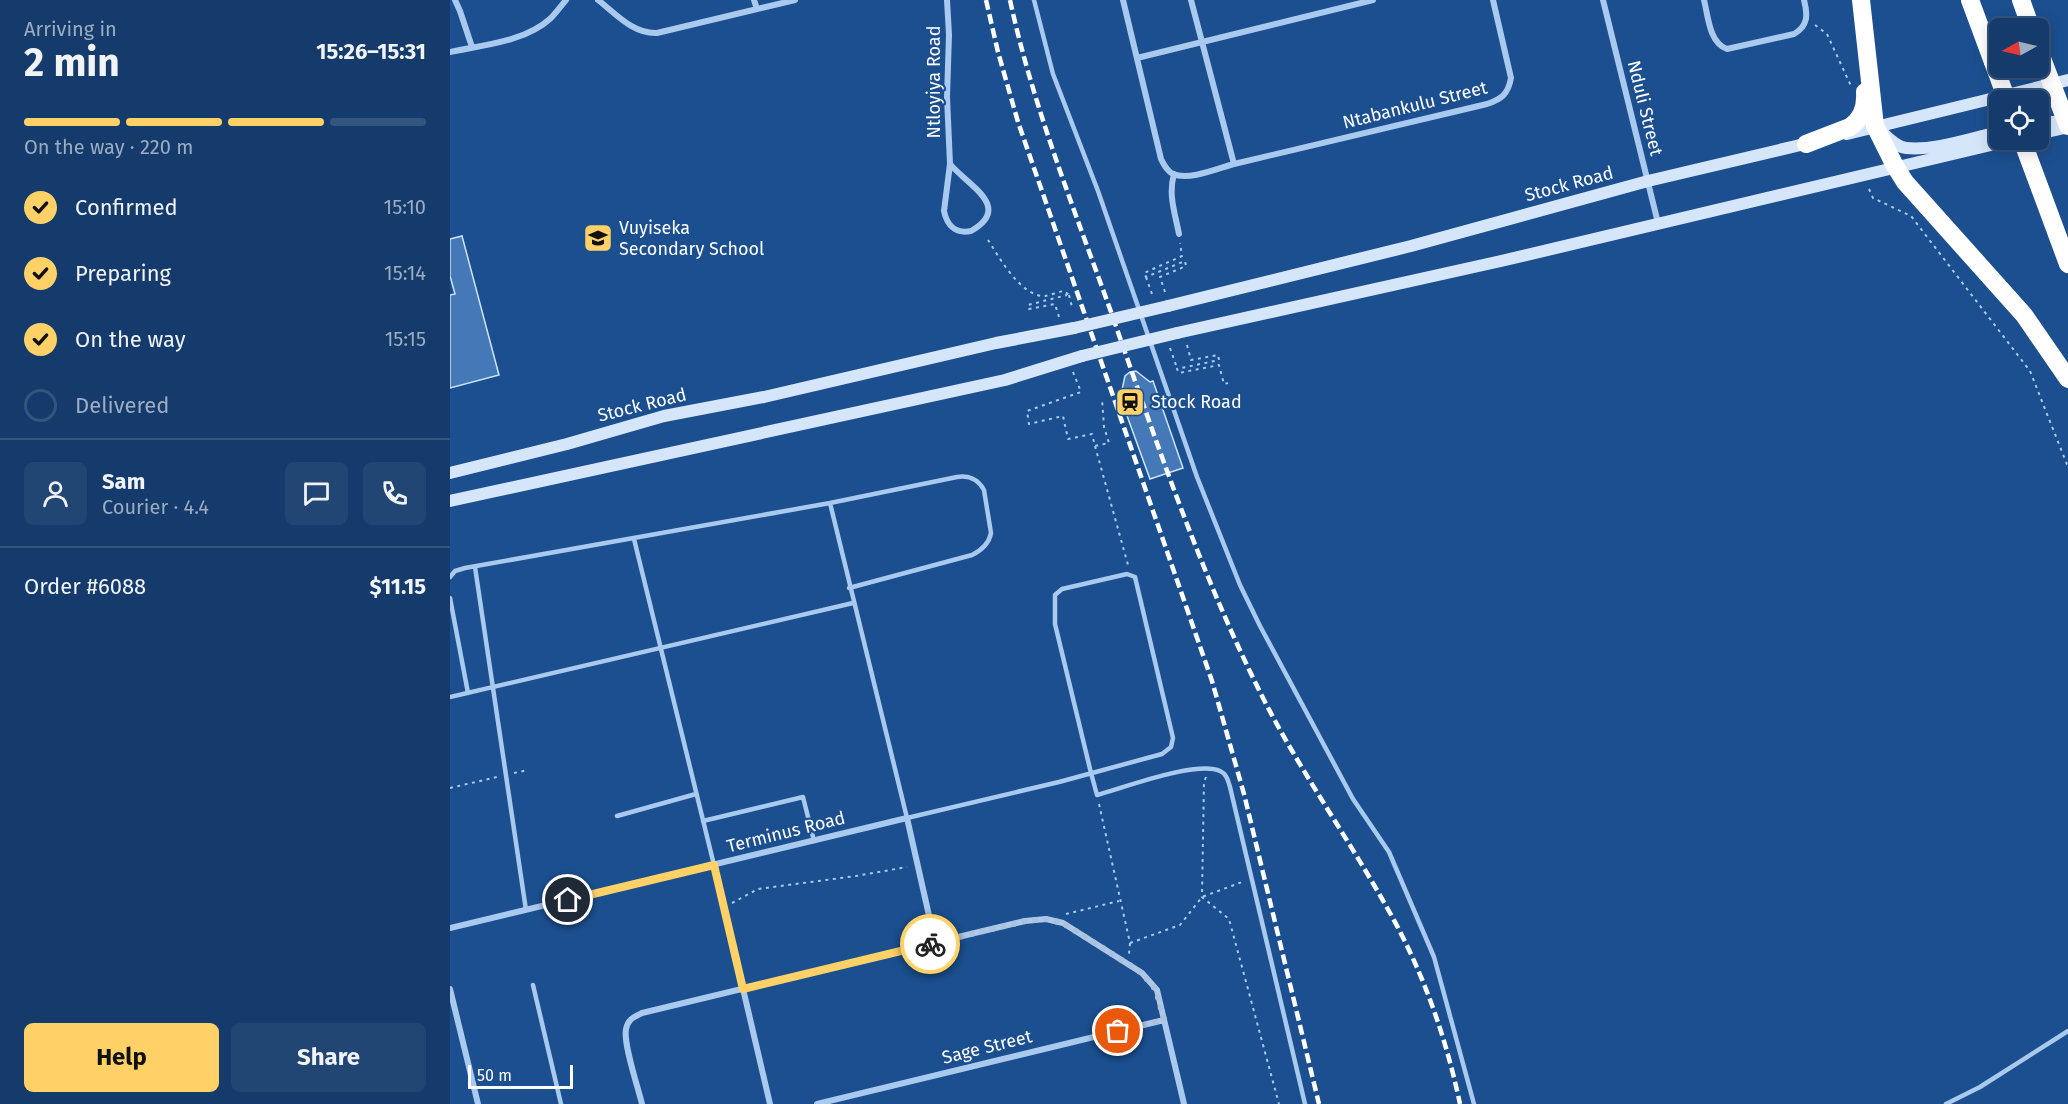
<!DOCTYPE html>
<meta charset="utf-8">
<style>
:root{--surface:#143b6b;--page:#214673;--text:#f1f3f6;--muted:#9dadc1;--line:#33557e;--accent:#ffd166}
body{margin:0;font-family:"Fira Sans",sans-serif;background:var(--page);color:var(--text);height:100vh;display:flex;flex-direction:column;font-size:22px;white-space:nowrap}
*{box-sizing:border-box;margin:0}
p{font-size:20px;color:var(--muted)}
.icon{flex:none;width:33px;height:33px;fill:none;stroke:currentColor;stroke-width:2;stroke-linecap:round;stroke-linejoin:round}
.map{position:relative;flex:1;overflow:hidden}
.panel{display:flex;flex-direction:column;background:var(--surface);width:450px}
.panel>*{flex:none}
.needle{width:39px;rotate:262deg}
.controls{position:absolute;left:1539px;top:18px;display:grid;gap:12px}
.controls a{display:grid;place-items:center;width:60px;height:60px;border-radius:9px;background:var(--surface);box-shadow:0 3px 15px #0003,0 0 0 2px var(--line);font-size:30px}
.scale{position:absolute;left:18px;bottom:15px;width:105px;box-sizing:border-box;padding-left:6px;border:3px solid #fff;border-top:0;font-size:16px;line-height:21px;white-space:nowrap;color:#fff;-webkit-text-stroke:4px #1b4f8f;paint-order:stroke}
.pin{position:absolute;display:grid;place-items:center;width:51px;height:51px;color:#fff;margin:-26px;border:3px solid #fff;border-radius:50%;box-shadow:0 2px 6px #0007}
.courier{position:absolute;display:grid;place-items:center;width:60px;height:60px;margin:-30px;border:4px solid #ffd166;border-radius:50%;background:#fff;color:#222;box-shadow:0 2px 8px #0007}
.overview em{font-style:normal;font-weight:700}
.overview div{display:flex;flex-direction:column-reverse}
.overview{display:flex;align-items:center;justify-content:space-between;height:102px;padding:0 24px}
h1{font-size:39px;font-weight:700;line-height:45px}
.bar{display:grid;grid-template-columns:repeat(4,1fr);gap:9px 6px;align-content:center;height:72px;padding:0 24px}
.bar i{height:8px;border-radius:4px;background:var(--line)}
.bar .current{background:var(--accent)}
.bar p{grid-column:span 4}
.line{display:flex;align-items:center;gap:15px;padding:0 24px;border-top:2px solid var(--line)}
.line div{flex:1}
.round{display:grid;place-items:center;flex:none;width:63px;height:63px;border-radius:9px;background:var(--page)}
ol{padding:0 24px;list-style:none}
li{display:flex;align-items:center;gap:18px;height:66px}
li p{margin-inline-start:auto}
li .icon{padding:6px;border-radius:50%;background:var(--accent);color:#111;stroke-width:4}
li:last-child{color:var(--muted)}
li i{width:33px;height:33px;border:3px solid var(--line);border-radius:50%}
.primary-button{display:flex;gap:12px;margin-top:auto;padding:12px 24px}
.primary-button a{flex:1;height:69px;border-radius:9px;background:var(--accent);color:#111;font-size:24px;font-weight:700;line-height:69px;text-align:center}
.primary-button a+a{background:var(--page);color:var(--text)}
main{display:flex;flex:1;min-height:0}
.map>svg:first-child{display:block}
.building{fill:#4478b7;stroke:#cfe3fa;stroke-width:1.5}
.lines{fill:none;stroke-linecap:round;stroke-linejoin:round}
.path{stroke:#a9c9ee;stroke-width:2;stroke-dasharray:3 4.5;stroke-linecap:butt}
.service{stroke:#a9c9ee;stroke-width:4.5}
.minor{stroke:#a9c9ee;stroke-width:6}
.secondary{stroke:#d6e6fa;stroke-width:12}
.motorway{stroke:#fff;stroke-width:18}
.rail{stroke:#fff;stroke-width:4.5;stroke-dasharray:10 4.5;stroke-linecap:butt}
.secondary-bridge{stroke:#d6e6fa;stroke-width:12}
.motorway-bridge{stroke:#fff;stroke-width:18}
.done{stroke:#afc1d8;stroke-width:6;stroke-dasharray:0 10.8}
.route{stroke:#ffd166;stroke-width:8}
.labels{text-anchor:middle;stroke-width:4.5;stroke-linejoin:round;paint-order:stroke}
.street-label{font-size:18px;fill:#fff;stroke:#1b4f8f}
.poi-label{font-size:18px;fill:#fff;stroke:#1b4f8f;text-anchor:start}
</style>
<main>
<section class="panel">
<div class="overview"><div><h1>2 min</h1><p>Arriving in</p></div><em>15:26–15:31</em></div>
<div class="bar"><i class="current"></i><i class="current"></i><i class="current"></i><i></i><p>On the way · 220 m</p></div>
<ol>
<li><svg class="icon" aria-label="check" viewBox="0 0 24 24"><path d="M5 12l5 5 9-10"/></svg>Confirmed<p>15:10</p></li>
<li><svg class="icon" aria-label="check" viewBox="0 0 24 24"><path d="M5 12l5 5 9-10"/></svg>Preparing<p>15:14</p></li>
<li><svg class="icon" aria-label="check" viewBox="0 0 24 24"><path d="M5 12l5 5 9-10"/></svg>On the way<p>15:15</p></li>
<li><i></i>Delivered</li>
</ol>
<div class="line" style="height:108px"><a class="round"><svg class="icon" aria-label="person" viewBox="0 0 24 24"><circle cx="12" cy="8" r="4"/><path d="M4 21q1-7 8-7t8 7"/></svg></a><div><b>Sam</b><p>Courier · 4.4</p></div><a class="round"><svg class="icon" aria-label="chat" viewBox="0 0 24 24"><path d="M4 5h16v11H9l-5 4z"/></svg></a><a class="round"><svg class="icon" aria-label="phone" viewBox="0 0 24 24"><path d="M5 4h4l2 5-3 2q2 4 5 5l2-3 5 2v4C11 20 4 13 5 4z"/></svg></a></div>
<div class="line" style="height:78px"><div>Order #6088</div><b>$11.15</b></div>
<div class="primary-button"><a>Help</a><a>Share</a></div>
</section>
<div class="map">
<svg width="1618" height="1104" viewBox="0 0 1618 1104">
<rect width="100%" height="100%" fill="#1b4f8f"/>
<path class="building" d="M12 236 49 375 0 388V295L5 294 0 276V239Z
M686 371 700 382 703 381 733 468 700 479 668 391 672 390 675 376 680 372Z"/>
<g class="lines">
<path class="path" d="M1365 25 1377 34 1401 86
M1419 189 1423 198 1461 216 1580 371 1618 467
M538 240C549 257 571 297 595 296 601 295 608 292 614 291L619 295
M696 277 703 297
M715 292 710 277 736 266 735 261 696 277 694 273 732 256 730 243
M619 295 622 307
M609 317 605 304 579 309 578 305 617 295
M737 345 741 360 768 355 769 360 727 369 729 373 769 365 774 384 778 383
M720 348 727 368
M623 372 631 392 577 411 579 424 613 416 618 439 642 434 645 446 659 443 654 427 652 399
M645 446 678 565
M64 773 78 770
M756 777 754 782 752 897 779 919 829 1104
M0 788 47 777
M649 804 680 943 679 954
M282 903 308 889 406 876 457 867
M616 914 669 901
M680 943 730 925 752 897 792 882"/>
<path class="service" d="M584 0 603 74 648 191 747 477 790 585 810 626 903 799 939 852 984 957 1024 1104
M380 503 457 818 609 782 712 754 721 747 723 738 685 577 677 574 612 589 605 595V624L641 773 647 795C673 788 747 760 770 771 777 774 778 781 780 787L855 1104
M184 539 264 865
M25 567 76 910
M0 577 5 571 15 568 380 503 507 477C518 475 528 479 534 490L541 533C539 544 532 550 522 555L399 588
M0 598 18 693
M0 697 403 603
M167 816 246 794
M253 821 353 797 364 841
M83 985 111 1104
M1496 1104 1530 1087 1618 1031"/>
<path class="minor" d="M5 0 10 11 22 47
M148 0C166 14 183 34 207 33L345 0
M304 0 307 9
M497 0 499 35 497 97 500 164 494 211C497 226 506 234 521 231 564 207 516 184 500 164
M673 0 711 159C714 165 717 171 723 174 739 181 769 168 784 164L1037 104C1052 99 1058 94 1061 78L1043 0
M741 0 784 164
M1153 0 1208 223
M1254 0C1258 15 1259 43 1277 49L1344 34C1358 26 1358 15 1354 0
M0 52C33 45 75 42 101 18 106 13 111 6 116 0
M687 58 923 0
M724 174C718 195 725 213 729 234
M264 865 320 1104
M0 928 457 818 485 942
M0 989 28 1104
M192 1104C188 1087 173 1044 176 1029 178 1019 184 1017 192 1013L575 921 596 919 613 923 692 973 707 990 734 1104
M367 1104 714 1020"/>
<path class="secondary" d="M1588 123 1617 121
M1433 133C1439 139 1447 147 1456 148 1486 151 1520 138 1550 132
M1397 134 1618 80
M1588 134 1618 127
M718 306 961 246 1198 181 1363 142
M727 333 1051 261 1562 140
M0 473 117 444 214 416 314 397 546 343 624 328
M0 501 555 380 632 356"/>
<path class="motorway" d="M1411 0 1425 126 1445 166 1455 182 1574 315 1618 379
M1520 0 1543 62
M1571 0 1581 28
M1572 140 1618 264
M1356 144 1400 127C1412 119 1416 106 1415 92"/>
<path class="rail" d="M536 0 548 52 568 122 762 681 794 794 869 1104
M560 0C582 103 624 209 660 309 705 438 748 567 809 690 847 767 898 837 940 913 973 972 996 1037 1010 1104"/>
<path class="secondary-bridge" d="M624 328 718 306
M632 356 727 333"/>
<path class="motorway-bridge" d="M1588 48 1618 126
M1543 62 1557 100"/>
</g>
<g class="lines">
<path class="done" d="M480 944 575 921 596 919 613 923 692 973 706 990 714 1020 668 1031"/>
<path class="route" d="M118 900 264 865 293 989 480 944"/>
</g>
<defs>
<g id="school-square" transform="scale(1.5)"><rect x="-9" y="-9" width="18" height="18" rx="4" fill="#ffd166" stroke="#1b4f8f"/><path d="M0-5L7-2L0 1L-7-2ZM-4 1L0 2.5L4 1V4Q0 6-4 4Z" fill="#111"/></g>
<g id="station-square" transform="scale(1.5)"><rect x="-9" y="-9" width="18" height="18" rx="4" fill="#ffd166" stroke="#1b4f8f"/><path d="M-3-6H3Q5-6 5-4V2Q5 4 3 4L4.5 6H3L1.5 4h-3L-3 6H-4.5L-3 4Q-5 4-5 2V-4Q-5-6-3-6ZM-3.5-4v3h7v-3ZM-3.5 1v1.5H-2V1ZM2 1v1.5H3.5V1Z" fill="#111"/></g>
</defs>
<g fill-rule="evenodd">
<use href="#school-square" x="148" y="238"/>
<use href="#station-square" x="680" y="402"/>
</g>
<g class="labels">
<g class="street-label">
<text transform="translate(484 82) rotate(-90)" y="6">Ntloyiya Road</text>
<text transform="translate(965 105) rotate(-14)" y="6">Ntabankulu Street</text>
<text transform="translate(1195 108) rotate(76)" y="6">Nduli Street</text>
<text transform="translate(1119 184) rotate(-15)" y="6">Stock Road</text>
<text transform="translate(192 405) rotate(-14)" y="6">Stock Road</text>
<text transform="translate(336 832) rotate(-14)" y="6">Terminus Road</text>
<text transform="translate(537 1047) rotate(-14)" y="6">Sage Street</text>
</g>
<g class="poi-label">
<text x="169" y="234">Vuyiseka<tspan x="169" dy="21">Secondary School</tspan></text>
<text x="701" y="408">Stock Road</text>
</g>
</g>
</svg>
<div class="controls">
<a><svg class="needle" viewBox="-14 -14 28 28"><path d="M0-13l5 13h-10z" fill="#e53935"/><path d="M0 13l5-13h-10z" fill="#9dadc1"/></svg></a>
<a><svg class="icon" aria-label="locate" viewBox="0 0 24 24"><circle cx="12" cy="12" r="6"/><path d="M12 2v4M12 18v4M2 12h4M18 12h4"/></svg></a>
</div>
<div class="scale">50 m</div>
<div class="pin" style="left:668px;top:1031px;background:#ea580c"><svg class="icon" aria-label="bag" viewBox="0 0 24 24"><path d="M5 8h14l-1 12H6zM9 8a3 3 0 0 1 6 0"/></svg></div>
<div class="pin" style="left:118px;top:900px;background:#1f2937"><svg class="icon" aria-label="home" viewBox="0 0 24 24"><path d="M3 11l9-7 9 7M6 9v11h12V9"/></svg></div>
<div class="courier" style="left:480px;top:944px"><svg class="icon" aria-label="bike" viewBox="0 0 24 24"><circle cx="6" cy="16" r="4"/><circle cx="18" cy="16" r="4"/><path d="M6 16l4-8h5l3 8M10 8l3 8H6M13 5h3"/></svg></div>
</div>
</main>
